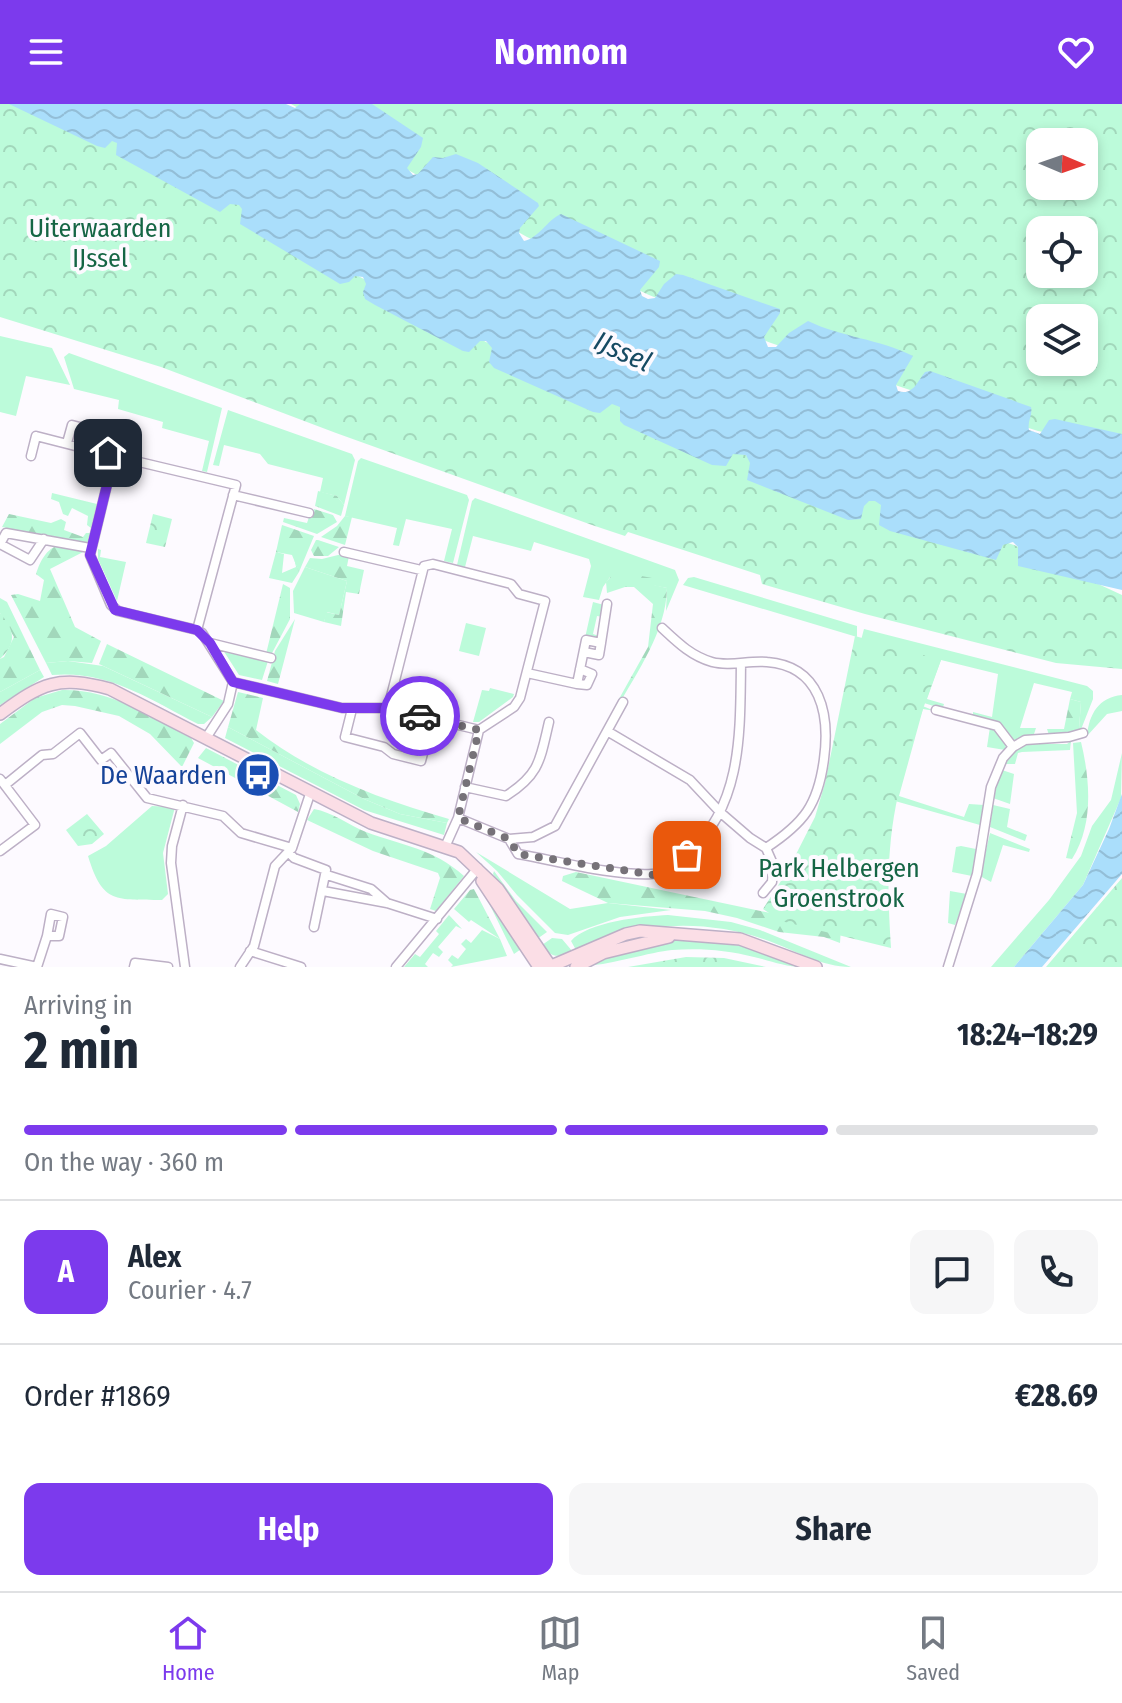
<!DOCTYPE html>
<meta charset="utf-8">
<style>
:root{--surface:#fff;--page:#f6f6f7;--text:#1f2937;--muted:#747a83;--line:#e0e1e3;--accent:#7c3aed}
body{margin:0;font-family:"Fira Sans Condensed",sans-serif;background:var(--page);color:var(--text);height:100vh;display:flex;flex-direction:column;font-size:30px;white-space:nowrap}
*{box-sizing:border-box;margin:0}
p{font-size:26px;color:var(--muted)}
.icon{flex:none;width:44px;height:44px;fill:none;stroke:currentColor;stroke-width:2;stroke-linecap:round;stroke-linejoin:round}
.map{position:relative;height:863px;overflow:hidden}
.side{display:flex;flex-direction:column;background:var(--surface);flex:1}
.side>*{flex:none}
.needle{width:52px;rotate:92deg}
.controls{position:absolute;left:1026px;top:24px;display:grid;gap:16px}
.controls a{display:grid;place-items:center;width:72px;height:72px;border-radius:16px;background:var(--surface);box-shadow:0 4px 12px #0003;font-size:40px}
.pin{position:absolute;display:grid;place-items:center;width:68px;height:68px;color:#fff;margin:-34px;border-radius:16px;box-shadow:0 4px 12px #0006}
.courier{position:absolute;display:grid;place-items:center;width:80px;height:80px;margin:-40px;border:6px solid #7c3aed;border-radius:50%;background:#fff;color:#222;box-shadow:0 2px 10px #0007}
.headline em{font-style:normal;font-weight:700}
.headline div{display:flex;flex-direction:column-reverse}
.headline{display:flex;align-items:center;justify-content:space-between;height:136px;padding:0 24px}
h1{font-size:52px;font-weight:700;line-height:60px}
.bar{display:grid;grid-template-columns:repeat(4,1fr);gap:12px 8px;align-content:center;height:96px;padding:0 24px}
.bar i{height:10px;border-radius:6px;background:var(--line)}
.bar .active{background:var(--accent)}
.bar p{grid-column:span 4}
.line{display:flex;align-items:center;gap:20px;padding:0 24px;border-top:2px solid var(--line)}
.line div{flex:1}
.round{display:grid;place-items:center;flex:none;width:84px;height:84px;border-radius:16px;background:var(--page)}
.primary-button{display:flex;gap:16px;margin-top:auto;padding:16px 24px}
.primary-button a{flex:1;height:92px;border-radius:16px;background:var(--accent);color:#fff;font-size:32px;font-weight:700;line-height:92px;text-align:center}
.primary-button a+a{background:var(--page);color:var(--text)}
header{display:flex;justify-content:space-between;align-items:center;height:104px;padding:0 24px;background:var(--accent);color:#fff;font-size:36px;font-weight:700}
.menu{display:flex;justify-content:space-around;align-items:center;height:112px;border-top:2px solid var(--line);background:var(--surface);font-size:22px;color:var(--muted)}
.menu a{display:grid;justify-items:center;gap:4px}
.menu .active{color:var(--accent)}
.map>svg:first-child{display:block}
.grass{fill:#bcfbda}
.forest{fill:url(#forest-firs)}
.park{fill:url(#park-crowns);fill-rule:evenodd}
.water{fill:url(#water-waves)}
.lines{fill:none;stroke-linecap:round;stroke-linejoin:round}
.street-casing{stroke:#bdb0c6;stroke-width:11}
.secondary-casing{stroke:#bdb0c6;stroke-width:14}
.street{stroke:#fff;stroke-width:8}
.secondary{stroke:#fbdee6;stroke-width:11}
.done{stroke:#767278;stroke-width:8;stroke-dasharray:0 14.4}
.route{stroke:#7c3aed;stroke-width:10}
.labels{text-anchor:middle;stroke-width:8;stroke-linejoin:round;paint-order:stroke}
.park-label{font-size:26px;fill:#156545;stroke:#fdfaff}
.transit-label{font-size:26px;fill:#164399;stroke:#fdfaff;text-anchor:end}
.water-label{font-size:28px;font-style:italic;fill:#164a63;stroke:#fdfaff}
</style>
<header><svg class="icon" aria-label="menu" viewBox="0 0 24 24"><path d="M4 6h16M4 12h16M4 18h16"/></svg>Nomnom<svg class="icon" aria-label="heart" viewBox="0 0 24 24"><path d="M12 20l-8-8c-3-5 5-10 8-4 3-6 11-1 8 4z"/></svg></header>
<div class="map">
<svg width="1122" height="863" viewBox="0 0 1122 863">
<defs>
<pattern id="forest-firs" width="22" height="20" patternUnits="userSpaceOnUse" patternTransform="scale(2)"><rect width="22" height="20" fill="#bcfbda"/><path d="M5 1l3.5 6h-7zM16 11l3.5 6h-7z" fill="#a2d7bb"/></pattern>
<pattern id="park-crowns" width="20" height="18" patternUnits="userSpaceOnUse" patternTransform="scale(2)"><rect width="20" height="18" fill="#bcfbda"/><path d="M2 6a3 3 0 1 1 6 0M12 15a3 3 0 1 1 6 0" fill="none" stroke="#a2d7bb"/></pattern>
<pattern id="water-waves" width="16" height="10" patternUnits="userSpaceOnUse" patternTransform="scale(2)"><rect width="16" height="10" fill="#aadefb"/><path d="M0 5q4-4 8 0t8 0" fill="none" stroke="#93bed7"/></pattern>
</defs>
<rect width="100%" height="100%" fill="#fdfaff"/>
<path class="grass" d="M0 232 52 244 70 281 26 272 16 312 0 308Z
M69 249 222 304 207 368 202 367 209 337 162 324 163 318 118 305 119 296 74 285 64 253Z
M228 306 352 350 355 356 344 401 337 392 320 388 323 374 268 360 260 350 224 341 219 362 213 361Z
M361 354 467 391 469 396 453 459 444 457 452 425 406 415 399 442 393 441 397 424 345 412 358 357Z
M52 389 97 400 91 424 87 421 88 412 72 404 68 412 63 410 59 398 51 395Z
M475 394 675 466 679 476 666 507 667 484 610 473 603 483 599 496 583 493 591 462 589 455 534 438 531 447 473 432 465 463 457 461 472 397Z
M98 445 101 446 100 453 126 458 117 497 98 455Z
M276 448 284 450 282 469 296 463 294 454 299 468 292 479 269 474Z
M305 463 347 477 339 511 327 508 324 518 294 509 293 487Z
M694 473 857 522V533L683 481 688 474Z
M593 498 604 501 603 513 597 512 593 530 599 532 596 535 585 534Z
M466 519 486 524 479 552 459 547Z
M864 525 1087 582 1093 587V595L1080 628 1049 631 1047 625H1079L1081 598 1070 595 1072 588 1034 579 1020 624H1036L1034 630 1014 636 973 612V608L992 613 998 570 941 556 927 595 944 600 943 603 940 604 911 595 860 540Z
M223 546 268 557 262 576 239 571Z
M68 557 103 562 212 613 204 620H198C149 595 108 566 52 571L46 559Z
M40 566 44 573 0 601V588Z
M490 584 514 590 513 593 479 618H473L482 586 489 587Z
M1122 591V607L1107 610 1087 632C1089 610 1099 593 1122 591Z
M915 599 935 607 923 605 899 692 964 713 969 700 984 701 980 721 895 697Z
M228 623 364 695 400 710 447 719 444 731 364 706 225 634Z
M990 623 999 626 1007 638 1005 646 987 643Z
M1042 637V640H1067L1071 637 1070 646 1022 648 1018 649 1015 660H1005L1004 657C1015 644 1025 640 1042 637Z
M1122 649 1121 694 1083 781 1014 863H991L1049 796 1081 752 1092 722 1111 696Z
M1002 666 1014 670 1010 700 993 694 996 675Z
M993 701 1010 705 1007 723 1027 731 1025 737 990 723Z
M152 702 175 703 163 749 168 790 162 796C116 795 103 801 88 752L106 742Z
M990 729 1030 745 1029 748 1003 741 991 778 980 772Z
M961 742 976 745 972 772 952 768 956 743Z
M476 748 570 805 608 799 671 806 620 813 568 831 555 829 517 791 497 767Z
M494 767 516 797 547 828 537 835 493 770Z
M482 785 524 843 514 850Z
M950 787 967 790 955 821 948 819Z
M449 811 462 825 456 822 438 843 443 848 439 853 433 849 425 860 428 863H404L415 850 420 853 439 830 436 827Z
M668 811 731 818 760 826 851 863C822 863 796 847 769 837 706 814 637 817 576 846L571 837C587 818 643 812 668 811Z
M482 826 500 835 507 852 451 863 453 861 448 856 452 851 458 855 466 845 461 840 466 835 471 839Z
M552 834 562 835 573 848C558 854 551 854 542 841Z
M692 835 754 844 803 863C785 863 771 857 754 853 727 846 700 844 672 846 650 848 602 863 588 861L596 856 672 836Z"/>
<path class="forest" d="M318 387 337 392 344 401 341 412 315 402Z
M314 405 333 411 337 418 317 430 283 418 284 414 307 419 309 413 312 414Z
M9 410 51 419 61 415 66 418 64 426 83 433 86 429H90L87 440 2 423Z
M345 412 352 413 345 441 321 433 337 422Z
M282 421 314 432 299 468 292 451 276 448Z
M316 436H318L339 443 328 452H314L311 446Z
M60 441 85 447 50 465 75 523 101 537 92 559 68 557 46 559 11 491 18 490 40 497 44 476 36 470C40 458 46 444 60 441Z
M342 450 349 452 347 462 364 466 359 490 346 488 341 522 324 518 326 508 339 511 347 477 305 463 310 454 322 455Z
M616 467 652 474 654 481 667 484C666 528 638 566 617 604L615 602 648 543 653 500 634 483H625L607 489 606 478Z
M283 480 290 484V515L271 551 266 550Z
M0 494 7 498 40 566 0 588V555L4 553 14 533 0 509Z
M295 515 278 580 267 577 275 547Z
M107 540 111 542 224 597 212 613 99 560Z
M62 586C111 585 149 612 191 634L194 639 182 663 150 630 119 612 75 602 62 601 42 608 0 640V620L35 594Z
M238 588 263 594 256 626C312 670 382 696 449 715L447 719 400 710 364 695 228 623Z
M1070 595 1081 598 1079 625H1064Z
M1081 638C1090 675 1094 721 1072 755L1066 754 1077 709 1073 639Z
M206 644 296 691 300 700 298 708 198 654Z
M314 705C332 708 349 721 366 728 403 742 433 744 464 772L436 807 430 805 440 774 438 769 373 747 307 716Z
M576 768 841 824 840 839 824 833 779 828 737 814 705 807 608 799 562 777 563 772Z
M474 785 500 835 471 816 469 818 454 805 470 786Z"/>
<path class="park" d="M0 0H41L115 36 240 101 360 173 486 238 618 301 745 351 1014 441 1122 491V565L1056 559 865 510 762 480 760 471 628 428 625 432 592 421 336 329 161 263 0 213Z
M291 0H1122V344L1038 327 907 285 771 239 649 191 527 133ZM1040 38H1084V82H1040ZM1040 126H1084V170H1040ZM1040 214H1084V258H1040Z
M153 410 172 415 165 443 146 439Z
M0 509C15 526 17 539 0 555Z
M855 532 941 556C918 617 895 680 890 745 887 778 889 811 891 844L781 817 763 805 788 766 815 713 825 679Z
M87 710 104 730 92 740 78 742 66 726Z
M1122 774V863H1046Z
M686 853 724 854 766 863H628Z"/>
<path class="water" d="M9 0H286L295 4 300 0H372L423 34 421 43 407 64 413 71 418 70 433 53 443 54 456 50 478 59 538 99 539 102 520 124 519 129 524 137C539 134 547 116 561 110L660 157 659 163 640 186 642 192 648 195 655 194 664 180 676 170 683 171 780 205V209L764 233 768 243H776L789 229 808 217C841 233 879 235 913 252L896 281 898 287C913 292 917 278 925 268L930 267 1031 303C1033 311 1027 317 1029 326L1040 330 1049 316 1055 315 1122 330V486L1018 462V443L1013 438 1003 441 996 456 890 427 879 421 881 401 875 397H869L864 402 861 415 848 416 747 376 750 359 746 351 733 350 726 362 712 361 624 321 620 317V303L612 300 600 309 593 308 494 264 489 258 492 244 486 237H480L469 248 463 247 375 201 365 195 363 188 366 180 363 173 355 172 349 178 340 180 240 120 242 105 239 101 230 100 220 108 116 51 117 39 112 37 105 44 97 42Z
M1122 690V770L1042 863H1014L1083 781 1109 725Z"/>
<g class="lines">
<g class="street-casing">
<path id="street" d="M67 339 72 321 103 329
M31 352 36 332 114 352
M233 391 309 409
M44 435 30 456 0 440 6 429 90 444
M344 448 421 466
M662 524C677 538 691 552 712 558 730 563 749 556 767 558 821 562 830 611 824 655 818 701 804 719 766 744
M197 526 118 507 111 501 90 451 114 352 236 381 197 526 202 529 233 578 342 604H388L479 626
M210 539 271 554
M584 548 599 551 601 539
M527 569 577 580 586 536 601 539 607 500
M577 580 587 581 592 570 580 565
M388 604 424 462 433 460 511 480 519 490 545 497 520 594 514 603 479 626 458 714 445 743
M352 605 345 633 384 643 393 650 421 657 432 615
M936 606 997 622 1013 643
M607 627 690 676 721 709 750 734 766 744 773 760 772 778 763 789
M206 634 228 600 233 578
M0 675 35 721 0 747
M5 681 42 651 53 650 80 629 101 656 111 649 147 694 223 712 241 729 292 744
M465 683 506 692C540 670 540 656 549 618
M183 701 172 742 171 759 185 863
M458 714 509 735 533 733 555 722 623 598
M509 735 518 750C558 757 612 772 652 770 667 770 678 758 689 749 743 700 740 627 741 559
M289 749 294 754 326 766 314 823
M327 771 371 785 387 799
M323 787 387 799 437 815
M250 847 301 863
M0 855 37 863 47 832H59L63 813 51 810 47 832
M134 863 135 859 168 863
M240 863 254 842 275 762 292 744 310 690
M396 863 478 764
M948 863 977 770 991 683 1003 654 1013 643 1025 636 1069 633 1083 629"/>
</g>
<g class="secondary-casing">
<path id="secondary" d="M0 610C42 579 58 571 110 585L371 719 459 748 498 785 551 863
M482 777 539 863
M549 863 626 830 640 827 740 835 816 863
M576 863 603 849 669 833"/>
</g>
<use href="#street" class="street"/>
<use href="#secondary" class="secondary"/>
</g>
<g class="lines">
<path class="done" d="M420 612 479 626 458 714 509 735 518 750 655 771 673 763 687 751"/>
<path class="route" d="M108 349 114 352 90 451 115 506 197 526 210 539 233 578 342 604H388L420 612"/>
</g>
<defs>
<g id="bus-disc" transform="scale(2.3)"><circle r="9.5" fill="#1a4fb4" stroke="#fdfaff"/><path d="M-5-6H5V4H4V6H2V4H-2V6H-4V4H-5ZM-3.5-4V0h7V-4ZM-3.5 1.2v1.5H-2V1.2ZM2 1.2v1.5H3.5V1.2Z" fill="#fff"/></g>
</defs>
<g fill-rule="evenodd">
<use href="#bus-disc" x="258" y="671"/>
</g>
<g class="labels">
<g class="park-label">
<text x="100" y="133">Uiterwaarden<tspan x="100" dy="30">IJssel</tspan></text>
<text x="839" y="773">Park Helbergen<tspan x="839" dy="30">Groenstrook</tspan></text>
</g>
<g class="transit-label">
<text x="227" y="680">De Waarden</text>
</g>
<g class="water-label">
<text transform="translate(623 247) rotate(24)" y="10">IJssel</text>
</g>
</g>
</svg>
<div class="controls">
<a><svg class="needle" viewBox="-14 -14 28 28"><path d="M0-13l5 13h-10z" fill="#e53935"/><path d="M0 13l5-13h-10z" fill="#747a83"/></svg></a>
<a><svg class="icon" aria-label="locate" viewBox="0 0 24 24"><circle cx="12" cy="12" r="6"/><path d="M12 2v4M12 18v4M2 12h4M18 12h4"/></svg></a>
<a><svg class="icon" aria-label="layers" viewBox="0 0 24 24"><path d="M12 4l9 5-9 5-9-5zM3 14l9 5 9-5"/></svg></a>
</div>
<div class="pin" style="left:687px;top:751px;background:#ea580c"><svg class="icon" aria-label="bag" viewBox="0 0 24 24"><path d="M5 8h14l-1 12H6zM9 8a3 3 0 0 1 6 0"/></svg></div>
<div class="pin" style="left:108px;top:349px;background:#1f2937"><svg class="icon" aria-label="home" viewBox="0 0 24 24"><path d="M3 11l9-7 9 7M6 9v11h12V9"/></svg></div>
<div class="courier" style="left:420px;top:612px"><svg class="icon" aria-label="car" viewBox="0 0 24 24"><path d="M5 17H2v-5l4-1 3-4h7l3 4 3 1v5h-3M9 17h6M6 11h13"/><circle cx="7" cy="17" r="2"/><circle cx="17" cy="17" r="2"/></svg></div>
</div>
<section class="side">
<div class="headline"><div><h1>2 min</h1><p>Arriving in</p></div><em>18:24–18:29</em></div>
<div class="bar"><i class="active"></i><i class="active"></i><i class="active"></i><i></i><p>On the way · 360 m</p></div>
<div class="line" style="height:144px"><b class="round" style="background:var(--accent);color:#fff">A</b><div><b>Alex</b><p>Courier · 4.7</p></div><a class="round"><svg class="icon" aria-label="chat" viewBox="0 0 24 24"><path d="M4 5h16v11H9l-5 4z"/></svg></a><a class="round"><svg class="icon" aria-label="phone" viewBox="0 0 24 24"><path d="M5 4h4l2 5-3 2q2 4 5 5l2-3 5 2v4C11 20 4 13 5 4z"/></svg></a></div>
<div class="line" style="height:104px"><div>Order #1869</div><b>€28.69</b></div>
<div class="primary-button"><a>Help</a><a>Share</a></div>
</section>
<nav class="menu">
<a class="active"><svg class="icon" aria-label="home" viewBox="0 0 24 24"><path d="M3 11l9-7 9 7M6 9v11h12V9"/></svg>Home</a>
<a><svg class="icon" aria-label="map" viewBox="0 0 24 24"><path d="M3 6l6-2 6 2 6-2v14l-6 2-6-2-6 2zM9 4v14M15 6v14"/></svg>Map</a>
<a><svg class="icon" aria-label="saved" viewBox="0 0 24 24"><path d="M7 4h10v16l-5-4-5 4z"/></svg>Saved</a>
</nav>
